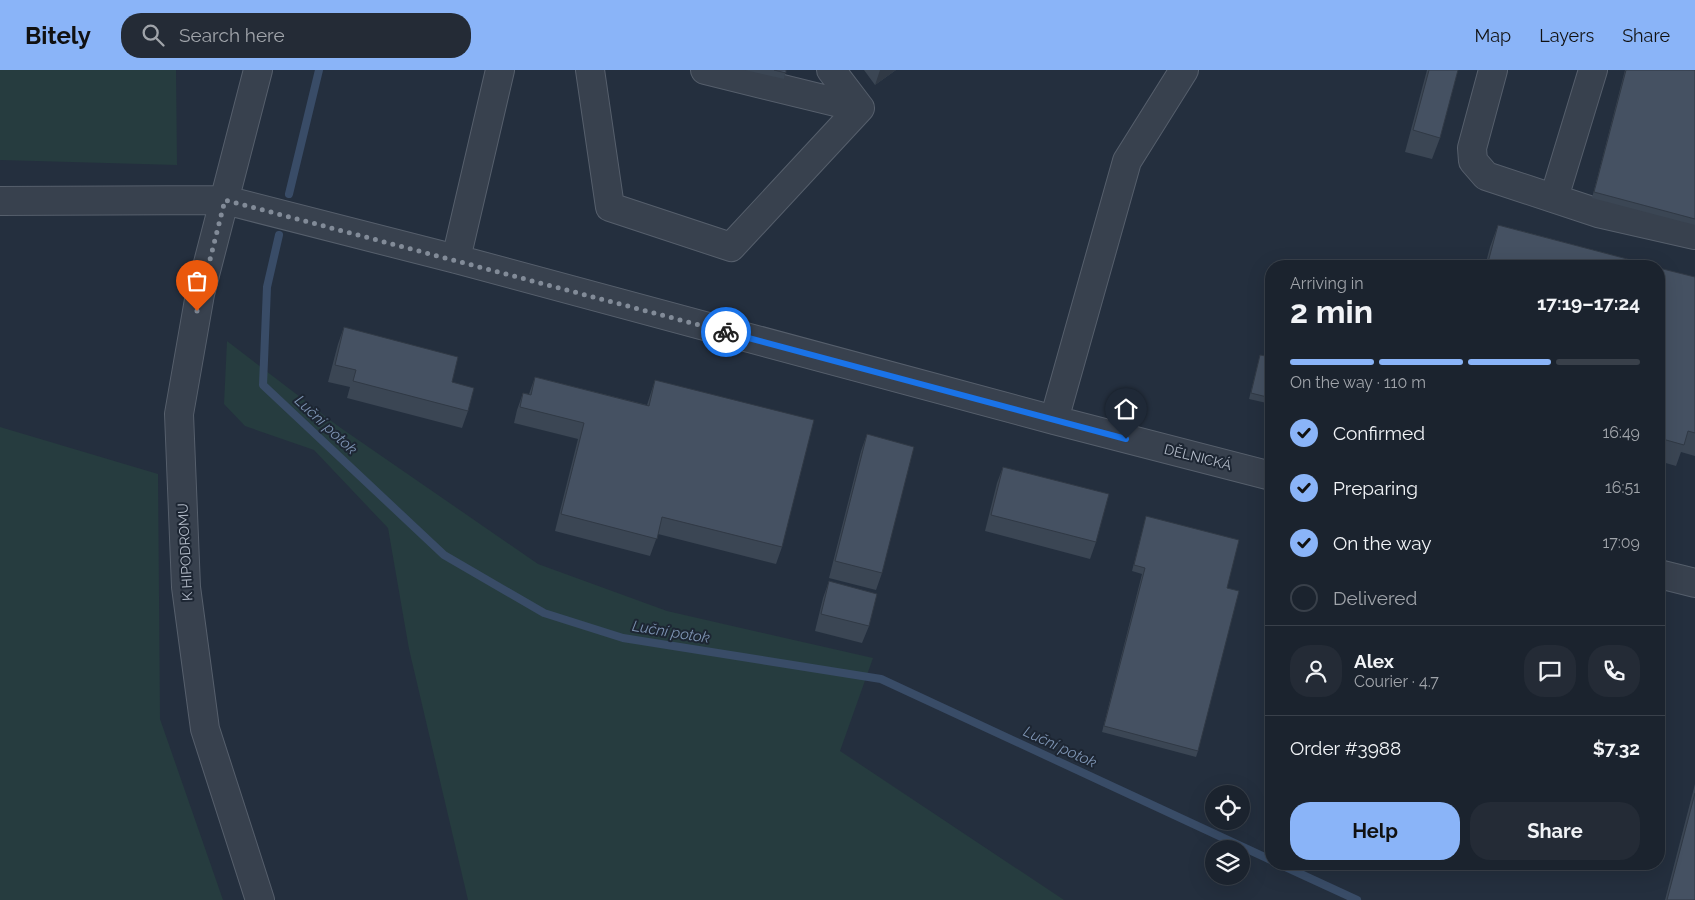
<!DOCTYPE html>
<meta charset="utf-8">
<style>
:root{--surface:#1b232e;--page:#242b36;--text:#f1f3f6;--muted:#a0a4aa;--line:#39404a;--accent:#8ab4f8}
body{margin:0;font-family:Raleway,sans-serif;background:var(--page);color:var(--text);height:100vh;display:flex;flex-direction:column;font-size:19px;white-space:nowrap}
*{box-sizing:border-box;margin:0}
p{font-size:16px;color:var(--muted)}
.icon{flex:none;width:28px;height:28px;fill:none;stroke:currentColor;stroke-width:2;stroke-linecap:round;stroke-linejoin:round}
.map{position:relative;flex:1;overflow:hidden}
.drawer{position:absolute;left:1265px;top:190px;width:400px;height:610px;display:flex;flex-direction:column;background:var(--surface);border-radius:20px;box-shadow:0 5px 20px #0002,0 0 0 1px var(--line)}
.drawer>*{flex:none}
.controls{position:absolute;left:1205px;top:715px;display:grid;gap:10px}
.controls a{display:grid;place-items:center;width:45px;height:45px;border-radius:50%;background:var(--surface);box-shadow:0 5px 20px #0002,0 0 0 1px var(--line);font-size:25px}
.pin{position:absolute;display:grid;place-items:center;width:42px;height:42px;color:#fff;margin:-51px -21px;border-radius:50% 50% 50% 0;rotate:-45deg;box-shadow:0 0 5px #0007}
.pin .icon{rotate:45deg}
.courier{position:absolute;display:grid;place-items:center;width:50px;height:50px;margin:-25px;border:4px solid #1a73e8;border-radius:50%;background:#fff;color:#222;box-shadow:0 1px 6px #0007}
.summary em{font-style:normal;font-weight:700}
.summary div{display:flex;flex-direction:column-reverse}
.summary{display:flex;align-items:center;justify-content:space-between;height:85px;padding:0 25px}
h1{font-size:32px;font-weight:700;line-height:38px}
.bar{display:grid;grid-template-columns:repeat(4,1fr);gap:8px 5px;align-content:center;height:60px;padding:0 25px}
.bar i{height:6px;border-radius:4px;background:var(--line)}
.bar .active{background:var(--accent)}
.bar p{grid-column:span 4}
.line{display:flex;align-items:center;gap:12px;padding:0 25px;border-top:1px solid var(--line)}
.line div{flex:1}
.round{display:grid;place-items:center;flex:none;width:52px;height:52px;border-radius:20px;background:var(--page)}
ol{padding:0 25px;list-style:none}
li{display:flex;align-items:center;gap:15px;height:55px}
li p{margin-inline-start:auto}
li .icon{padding:5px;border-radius:50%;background:var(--accent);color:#111;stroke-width:4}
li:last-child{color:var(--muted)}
li i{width:28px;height:28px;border:2px solid var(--line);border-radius:50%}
.button{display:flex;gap:10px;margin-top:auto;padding:10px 25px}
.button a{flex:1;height:58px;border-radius:20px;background:var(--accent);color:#111;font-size:20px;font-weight:700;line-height:58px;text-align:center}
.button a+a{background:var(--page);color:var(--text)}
header{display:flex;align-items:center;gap:30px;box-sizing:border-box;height:70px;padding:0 25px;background:var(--accent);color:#111}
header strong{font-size:24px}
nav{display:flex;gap:28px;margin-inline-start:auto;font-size:18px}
.search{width:350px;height:45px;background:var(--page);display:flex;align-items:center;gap:12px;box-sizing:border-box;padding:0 18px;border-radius:20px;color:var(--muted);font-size:19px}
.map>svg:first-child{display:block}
.green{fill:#263c3f}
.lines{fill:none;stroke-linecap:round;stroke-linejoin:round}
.stream{stroke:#394c67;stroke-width:8}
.minor-casing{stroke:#565f6c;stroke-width:30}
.minor{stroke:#38414e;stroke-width:28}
.wall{fill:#3b4654}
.shaded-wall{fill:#303945}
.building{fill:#455162;stroke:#303945}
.done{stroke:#828b98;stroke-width:5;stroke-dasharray:0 9}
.route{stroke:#1a73e8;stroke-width:6}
.labels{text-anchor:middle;stroke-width:4;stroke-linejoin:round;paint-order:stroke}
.street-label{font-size:14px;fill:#b4bcc9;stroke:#1d2633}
.water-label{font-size:15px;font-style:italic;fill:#7c92b1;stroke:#1d2633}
</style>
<header>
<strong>Bitely</strong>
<div class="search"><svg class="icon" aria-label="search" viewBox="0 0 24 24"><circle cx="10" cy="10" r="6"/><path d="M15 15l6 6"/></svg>Search here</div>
<nav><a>Map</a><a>Layers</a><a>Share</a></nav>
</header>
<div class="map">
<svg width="1695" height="830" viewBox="0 0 1695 830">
<rect width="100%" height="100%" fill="#242f3e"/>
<path class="green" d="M0 0H176L177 95 0 90Z
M227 271 338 356 538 494 667 541 873 588 840 681 1064 830H468L409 579 388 458 314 380 245 356 224 334Z
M0 357 158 404 160 649 223 830H0Z"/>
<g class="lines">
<path class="stream" d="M289 124 319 0
M279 165 267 217 263 315 444 485 544 543 623 568 881 609 1271 790
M1279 794 1357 830"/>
<g class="minor-casing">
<path id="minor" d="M258 0 200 224 179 344 186 517 205 659 260 830
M590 0 610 137 731 177 860 38
M705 0 860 38 831 0
M1493 0 1472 78 1473 91 1486 106 1598 143 1695 165
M1554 128 1593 0
M0 131 225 130 456 189 1054 350 1271 406
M456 189 500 0
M1054 350 1127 91 1184 0
M1659 504 1695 513"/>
</g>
<use href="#minor" class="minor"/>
</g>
<path class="wall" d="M745 0H786L784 9Z
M864 0H896L875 15Z
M1427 0H1458L1440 68 1432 89 1405 82Z
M1625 0H1695V155L1592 128Z
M1498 155 1654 196H1485L1490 177Z
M1659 198 1695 207V386L1681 382 1676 396 1659 391Z
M344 257 452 312 468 341 462 358 347 328 350 317 328 312 338 274Z
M1260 285 1271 287V334L1249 329Z
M535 307 647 335 655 310 782 477 776 494 658 464 650 486 555 461 578 369 514 353 517 340 523 323 529 324Z
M867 364 882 503 876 520 829 508 861 381Z
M1003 397 1096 472 1090 489 985 461 997 413Z
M1146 446 1227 518 1198 681 1196 687 1102 662 1142 504 1132 501Z
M829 511 869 556 862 573 815 561 823 528Z
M1695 714V830H1665Z"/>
<path class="shaded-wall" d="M880 0H896L875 15Z"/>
<path class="building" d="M774 0H786V3Z
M1429 0H1458L1440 68 1413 60Z
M1626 0H1695V149L1594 122Z
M1498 155 1654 196H1487Z
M1659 198 1695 207V363L1688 361 1684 375 1659 368Z
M344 257 458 287 452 312 474 318 468 341 353 311 356 300 335 295Z
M1260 285 1271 287V328L1251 323Z
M535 307 649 336 655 310 814 350 782 477 662 447 657 469 561 444 584 353 520 337 523 323 531 325Z
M867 364 914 377 882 503 835 491Z
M1003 397 1109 424 1096 472 991 445Z
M1146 446 1239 470 1227 518 1239 521 1198 681 1104 656 1145 498 1134 495Z
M829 511 877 524 869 556 821 544Z
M1695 723V830H1667Z"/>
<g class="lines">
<path class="done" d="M197 241 225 130 726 262"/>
<path class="route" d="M726 262 1126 369"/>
</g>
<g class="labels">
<g class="street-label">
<text transform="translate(1198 387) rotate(14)" y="5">DĚLNICKÁ</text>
<text transform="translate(185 482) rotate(-93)" y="5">K HIPODROMU</text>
</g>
<g class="water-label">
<text transform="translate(326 355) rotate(43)" y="5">Luční potok</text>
<text transform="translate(671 562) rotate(9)" y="5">Luční potok</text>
<text transform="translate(1060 677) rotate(25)" y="5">Luční potok</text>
</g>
</g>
</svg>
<div class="controls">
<a><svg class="icon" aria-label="locate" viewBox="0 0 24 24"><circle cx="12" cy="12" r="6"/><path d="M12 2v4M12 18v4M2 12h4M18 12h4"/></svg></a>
<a><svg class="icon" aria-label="layers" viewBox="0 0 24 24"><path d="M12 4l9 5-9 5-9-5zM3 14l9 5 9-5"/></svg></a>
</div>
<div class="pin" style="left:197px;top:241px;background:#ea580c"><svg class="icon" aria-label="bag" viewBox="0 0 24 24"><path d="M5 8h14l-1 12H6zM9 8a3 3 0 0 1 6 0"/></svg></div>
<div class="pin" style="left:1126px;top:369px;background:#1f2937"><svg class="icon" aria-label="home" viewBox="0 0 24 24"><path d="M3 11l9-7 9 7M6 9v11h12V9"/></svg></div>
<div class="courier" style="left:726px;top:262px"><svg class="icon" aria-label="bike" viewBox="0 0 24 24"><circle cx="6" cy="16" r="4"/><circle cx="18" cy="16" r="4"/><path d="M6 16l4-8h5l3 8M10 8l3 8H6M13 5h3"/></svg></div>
<section class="drawer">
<div class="summary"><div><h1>2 min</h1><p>Arriving in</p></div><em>17:19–17:24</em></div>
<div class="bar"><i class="active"></i><i class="active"></i><i class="active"></i><i></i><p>On the way · 110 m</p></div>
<ol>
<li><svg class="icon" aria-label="check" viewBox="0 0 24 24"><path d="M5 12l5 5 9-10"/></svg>Confirmed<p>16:49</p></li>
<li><svg class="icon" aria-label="check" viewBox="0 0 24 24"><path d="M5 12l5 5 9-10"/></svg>Preparing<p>16:51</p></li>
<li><svg class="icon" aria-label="check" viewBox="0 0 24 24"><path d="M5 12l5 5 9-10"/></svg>On the way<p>17:09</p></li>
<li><i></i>Delivered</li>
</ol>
<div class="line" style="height:90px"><a class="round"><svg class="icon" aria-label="person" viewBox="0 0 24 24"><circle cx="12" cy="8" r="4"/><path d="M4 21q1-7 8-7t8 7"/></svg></a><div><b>Alex</b><p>Courier · 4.7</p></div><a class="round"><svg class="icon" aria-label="chat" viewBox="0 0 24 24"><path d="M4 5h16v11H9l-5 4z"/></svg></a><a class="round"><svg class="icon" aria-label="phone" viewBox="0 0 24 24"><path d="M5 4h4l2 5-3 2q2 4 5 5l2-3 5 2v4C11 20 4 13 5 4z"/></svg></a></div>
<div class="line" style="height:65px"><div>Order #3988</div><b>$7.32</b></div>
<div class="button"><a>Help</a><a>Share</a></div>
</section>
</div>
